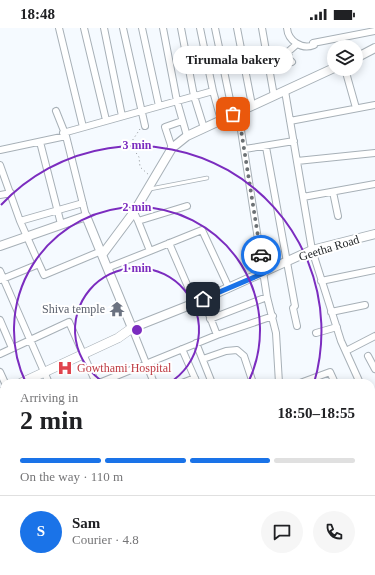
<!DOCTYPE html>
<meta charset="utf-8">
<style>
:root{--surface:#fff;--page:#f6f6f6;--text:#202124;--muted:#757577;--line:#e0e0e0;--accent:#1a73e8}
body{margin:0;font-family:Georgia,serif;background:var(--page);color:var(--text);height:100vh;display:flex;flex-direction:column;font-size:15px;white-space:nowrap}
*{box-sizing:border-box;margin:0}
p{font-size:13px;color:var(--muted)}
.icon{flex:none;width:22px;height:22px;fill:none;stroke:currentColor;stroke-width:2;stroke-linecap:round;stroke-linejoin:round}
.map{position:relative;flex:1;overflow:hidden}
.side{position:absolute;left:0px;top:351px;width:375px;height:196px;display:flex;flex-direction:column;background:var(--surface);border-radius:12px 12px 0 0;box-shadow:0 2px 10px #0003}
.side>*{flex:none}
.fabs{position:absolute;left:327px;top:12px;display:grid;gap:8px}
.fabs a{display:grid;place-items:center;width:36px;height:36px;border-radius:50%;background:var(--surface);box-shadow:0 2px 10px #0003;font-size:20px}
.pin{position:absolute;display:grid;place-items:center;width:34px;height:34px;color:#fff;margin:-17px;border-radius:8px;box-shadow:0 2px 6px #0006}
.courier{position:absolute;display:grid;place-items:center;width:40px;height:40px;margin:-20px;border:3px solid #1a73e8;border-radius:50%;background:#fff;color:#222;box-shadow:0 1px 5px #0007}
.bubble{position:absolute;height:28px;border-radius:14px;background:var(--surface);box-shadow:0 2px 10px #0003;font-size:13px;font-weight:800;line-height:28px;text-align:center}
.summary em{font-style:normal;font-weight:800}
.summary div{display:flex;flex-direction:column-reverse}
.summary{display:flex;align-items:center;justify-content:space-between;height:68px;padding:0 20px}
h1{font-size:26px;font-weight:800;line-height:30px}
.bar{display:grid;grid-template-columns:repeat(4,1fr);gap:6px 4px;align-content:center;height:48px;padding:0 20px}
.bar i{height:5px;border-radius:3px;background:var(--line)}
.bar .selected{background:var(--accent)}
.bar p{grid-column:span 4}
.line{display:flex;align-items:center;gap:10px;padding:0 20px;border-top:1px solid var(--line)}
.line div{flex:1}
.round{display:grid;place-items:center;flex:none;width:42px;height:42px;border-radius:21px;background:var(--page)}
.status{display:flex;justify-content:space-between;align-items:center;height:28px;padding:0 20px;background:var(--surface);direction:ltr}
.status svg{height:11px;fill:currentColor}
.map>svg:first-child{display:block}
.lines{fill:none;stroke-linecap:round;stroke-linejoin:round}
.service-casing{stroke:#a7b0b7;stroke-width:4.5}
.minor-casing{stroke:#a7b0b7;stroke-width:8}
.tertiary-casing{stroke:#a7b0b7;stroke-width:10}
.secondary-casing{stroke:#a7b0b7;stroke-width:10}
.path{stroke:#8b9093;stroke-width:1;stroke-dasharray:1 3;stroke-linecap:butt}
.service{stroke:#fff;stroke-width:3}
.minor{stroke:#fff;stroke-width:6}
.tertiary{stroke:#fff;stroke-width:8}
.secondary{stroke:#fff;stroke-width:9}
.done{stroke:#6c7174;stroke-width:4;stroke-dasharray:0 7.2}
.route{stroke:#1a73e8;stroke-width:5}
.ring{fill:none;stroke:#7b2cbf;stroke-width:2}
.labels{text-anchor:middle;stroke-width:4;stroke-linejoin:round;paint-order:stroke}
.street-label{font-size:12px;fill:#232729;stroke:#fff}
.worship-label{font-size:12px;fill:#5b616d;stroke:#fff;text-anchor:end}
.health-label{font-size:12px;fill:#be3a42;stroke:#fff;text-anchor:start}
.centre{fill:#7b2cbf;stroke:#fff;stroke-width:2}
.ring-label{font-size:12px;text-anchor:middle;font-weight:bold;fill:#7b2cbf;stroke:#fff;stroke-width:4;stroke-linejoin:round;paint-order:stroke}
</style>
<div class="status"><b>18:48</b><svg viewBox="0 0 49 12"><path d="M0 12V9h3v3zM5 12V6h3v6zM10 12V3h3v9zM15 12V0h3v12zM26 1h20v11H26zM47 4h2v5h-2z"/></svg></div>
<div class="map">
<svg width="375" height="547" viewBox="0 0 375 547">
<rect width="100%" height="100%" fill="#f5faff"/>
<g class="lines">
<g class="service-casing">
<path id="service" d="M150 161 207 150"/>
</g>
<g class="minor-casing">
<path id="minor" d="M59 0 83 99
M84 0 106 92
M104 0 122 88
M123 0 145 98
M142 0 159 78
M163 0 177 73 187 108
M181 0 194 68 204 100
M200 0 213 63
M215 0 233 86
M237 0 252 77
M262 0 274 68
M287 0C288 13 302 22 314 17L313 15 375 3
M292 34 288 30 289 23 297 16
M345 41 356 80
M285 63 312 222 341 313 360 355
M56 83 66 108 86 188
M238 83 267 269 276 305 279 355
M290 93 375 77
M63 105 213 63 221 92
M40 114 61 196
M266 119 295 278 293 280 297 298
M172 120 165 99 182 93
M245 121 294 113
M0 122 66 108
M297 133 375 125
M0 137 20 193 39 236 0 252
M333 164 338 188
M0 167 11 165
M303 169 375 156
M134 184 138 193 187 178
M20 193 83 175
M169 215 195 275
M150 223 202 202 229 260
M39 236 44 247 99 224
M107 240 150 223 138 193
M0 243 49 355
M321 253 375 242
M203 271 217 307
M331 284 365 277
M210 291 267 269
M0 292 12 320
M132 300 154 355
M316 305 337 299
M196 315 212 355
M182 321 197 355
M346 323 375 308
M0 326 69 294 96 355
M368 328 375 341
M203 331 226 323 237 322 244 328 253 355
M0 344 5 355
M99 355 217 307 273 288
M182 355 195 350
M300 355 330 344 335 355
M371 369 375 367
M371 380 375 393V410
M2 401 4 406
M0 446 4 455
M371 464 375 462
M0 484 4 482
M371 508 375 513
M0 521 4 519
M44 543 46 547
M88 543 90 547
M217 543 218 547
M245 543 247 547
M368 543 371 547
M94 547 103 543
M135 547 143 543
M166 547 175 543"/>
</g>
<g class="tertiary-casing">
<path id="tertiary" d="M356 30 375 20
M334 40 187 108 172 120 134 184 102 227 132 300 195 275 312 222 375 206
M0 218 86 188 102 227"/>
</g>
<g class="secondary-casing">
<path id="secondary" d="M21 355 118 310 132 300
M0 365 4 363"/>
</g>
<path class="path" d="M140 101 132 113V119L139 129 140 139 149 147"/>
<use href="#service" class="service"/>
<use href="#minor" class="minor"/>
<use href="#tertiary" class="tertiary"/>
<use href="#secondary" class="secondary"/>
</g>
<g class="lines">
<path class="done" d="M233 86 238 83 261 227"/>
<path class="route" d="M203 271 264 245 261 227"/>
</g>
<g class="ring">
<path d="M105 355A62 62 0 1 1 169 355"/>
<path d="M26 355A123 123 0 1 1 248 355"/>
<path d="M1 177A185 185 0 0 1 314 355"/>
</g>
<defs>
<g id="temple-bare" transform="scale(1.2)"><path d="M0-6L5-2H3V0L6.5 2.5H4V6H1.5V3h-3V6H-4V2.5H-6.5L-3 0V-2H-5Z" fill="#6b7280" stroke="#fff" stroke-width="2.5" paint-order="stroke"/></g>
<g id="hospital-bare" transform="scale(1.2)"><path d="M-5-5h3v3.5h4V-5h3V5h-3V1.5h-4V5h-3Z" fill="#e0444e" stroke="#fff" stroke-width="2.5" paint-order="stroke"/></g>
</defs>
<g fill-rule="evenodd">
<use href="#temple-bare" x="117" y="281"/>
<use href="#hospital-bare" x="65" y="340"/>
</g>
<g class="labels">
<g class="street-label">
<text transform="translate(329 220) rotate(-17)" y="4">Geetha Road</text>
</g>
<g class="worship-label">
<text x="105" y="285">Shiva temple</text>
</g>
<g class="health-label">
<text x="77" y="344">Gowthami Hospital</text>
</g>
</g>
<circle cx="137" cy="302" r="6" class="centre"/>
<g class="ring-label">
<text x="137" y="121">3 min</text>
<text x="137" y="183">2 min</text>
<text x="137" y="244">1 min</text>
</g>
</svg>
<div class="fabs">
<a><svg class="icon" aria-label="layers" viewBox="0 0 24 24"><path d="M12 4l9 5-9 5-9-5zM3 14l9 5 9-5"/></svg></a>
</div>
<div class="pin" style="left:233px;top:86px;background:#ea580c"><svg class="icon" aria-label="bag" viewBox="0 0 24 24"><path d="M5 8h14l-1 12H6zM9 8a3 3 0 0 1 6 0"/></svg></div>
<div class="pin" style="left:203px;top:271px;background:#1f2937"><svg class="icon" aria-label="home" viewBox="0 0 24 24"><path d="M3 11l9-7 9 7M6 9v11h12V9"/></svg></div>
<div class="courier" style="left:261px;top:227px"><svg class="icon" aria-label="car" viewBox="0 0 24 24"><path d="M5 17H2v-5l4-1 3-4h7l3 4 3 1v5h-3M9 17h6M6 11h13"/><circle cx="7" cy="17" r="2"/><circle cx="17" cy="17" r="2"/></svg></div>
<div class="bubble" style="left:173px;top:18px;width:120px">Tirumala bakery</div>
<section class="side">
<div class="summary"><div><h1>2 min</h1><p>Arriving in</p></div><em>18:50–18:55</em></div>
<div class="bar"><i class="selected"></i><i class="selected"></i><i class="selected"></i><i></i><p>On the way · 110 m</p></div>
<div class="line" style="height:72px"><b class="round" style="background:var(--accent);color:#fff">S</b><div><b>Sam</b><p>Courier · 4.8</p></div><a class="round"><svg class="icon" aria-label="chat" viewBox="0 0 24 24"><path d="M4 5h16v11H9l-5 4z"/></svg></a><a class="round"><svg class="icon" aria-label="phone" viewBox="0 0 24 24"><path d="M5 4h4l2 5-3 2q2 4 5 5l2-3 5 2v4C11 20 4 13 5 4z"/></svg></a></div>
</section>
</div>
